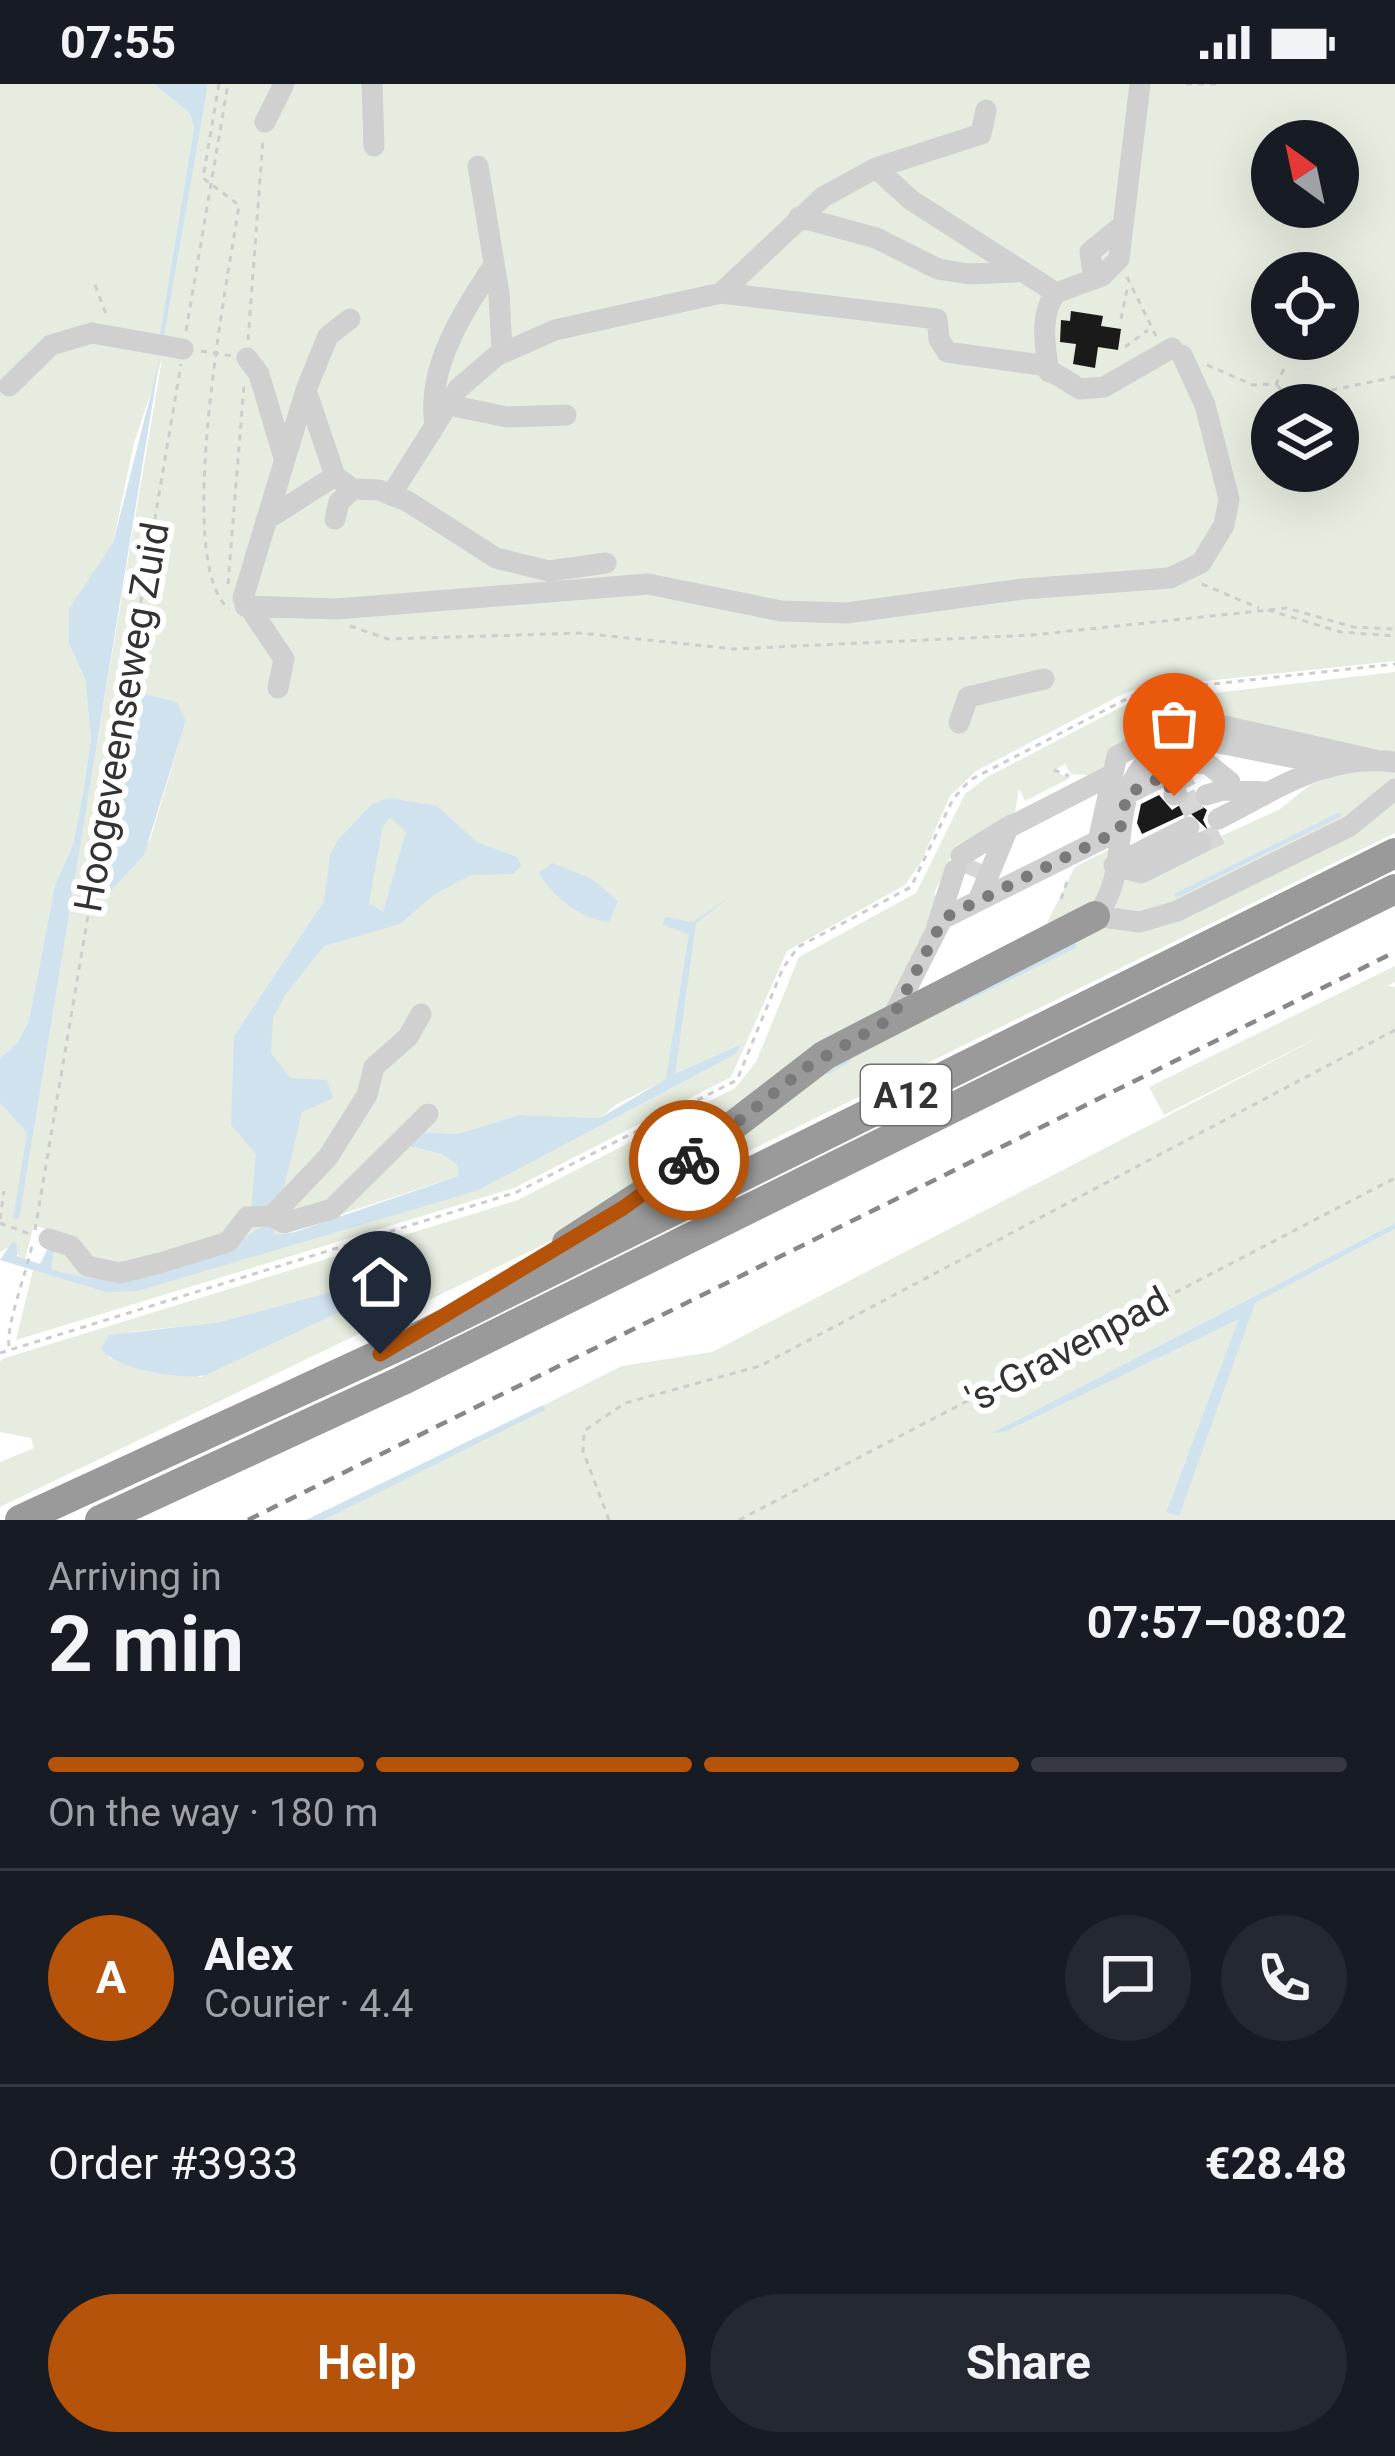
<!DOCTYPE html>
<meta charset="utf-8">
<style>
:root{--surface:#171b24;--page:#242831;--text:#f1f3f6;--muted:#9ea1a6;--line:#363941;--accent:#b45309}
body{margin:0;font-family:Roboto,sans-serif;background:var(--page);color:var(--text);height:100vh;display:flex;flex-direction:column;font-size:45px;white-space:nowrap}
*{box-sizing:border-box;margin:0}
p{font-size:39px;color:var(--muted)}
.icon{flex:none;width:66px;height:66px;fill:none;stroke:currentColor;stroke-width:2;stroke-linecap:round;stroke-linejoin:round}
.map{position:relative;height:1436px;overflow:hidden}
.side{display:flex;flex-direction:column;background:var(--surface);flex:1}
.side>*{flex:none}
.needle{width:78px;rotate:327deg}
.tools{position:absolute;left:1251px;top:36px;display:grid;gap:24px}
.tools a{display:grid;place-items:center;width:108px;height:108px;border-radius:50%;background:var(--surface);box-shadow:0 12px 48px #0002;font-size:60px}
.pin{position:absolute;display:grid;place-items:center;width:102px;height:102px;color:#fff;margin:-123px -51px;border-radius:50% 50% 50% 0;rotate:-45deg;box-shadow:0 0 12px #0007}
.pin .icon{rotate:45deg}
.courier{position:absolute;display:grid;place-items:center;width:120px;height:120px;margin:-60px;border:9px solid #b45309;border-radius:50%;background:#fff;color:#222;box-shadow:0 3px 15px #0007}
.overview em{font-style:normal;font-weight:700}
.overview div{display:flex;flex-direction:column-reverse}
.overview{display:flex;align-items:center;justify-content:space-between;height:204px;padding:0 48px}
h1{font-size:78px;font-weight:700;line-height:90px}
.bar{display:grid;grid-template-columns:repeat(4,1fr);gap:18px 12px;align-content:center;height:144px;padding:0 48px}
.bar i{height:15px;border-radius:9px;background:var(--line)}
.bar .active{background:var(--accent)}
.bar p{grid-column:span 4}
.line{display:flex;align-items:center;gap:30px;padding:0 48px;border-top:3px solid var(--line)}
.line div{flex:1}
.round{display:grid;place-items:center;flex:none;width:126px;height:126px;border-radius:63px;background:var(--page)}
.button{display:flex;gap:24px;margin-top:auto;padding:24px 48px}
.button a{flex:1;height:138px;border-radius:72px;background:var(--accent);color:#fff;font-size:48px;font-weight:700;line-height:138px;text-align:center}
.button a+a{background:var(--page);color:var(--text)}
.status{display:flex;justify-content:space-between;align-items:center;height:84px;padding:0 60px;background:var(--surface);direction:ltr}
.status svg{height:33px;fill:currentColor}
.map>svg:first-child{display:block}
.green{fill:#e6ecdf;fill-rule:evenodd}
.water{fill:#cfe2ee;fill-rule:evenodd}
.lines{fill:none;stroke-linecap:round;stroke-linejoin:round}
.stream{stroke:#cfe2ee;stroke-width:4.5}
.building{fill:#1a1a1a}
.minor-tunnel{stroke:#d6d6d6;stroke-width:21;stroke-dasharray:21 10;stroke-linecap:butt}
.path{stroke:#cdcdcd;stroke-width:3;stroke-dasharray:6 6;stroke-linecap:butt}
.minor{stroke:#d0d0d0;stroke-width:21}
.highway{stroke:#9a9a9a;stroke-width:30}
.rail{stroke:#888;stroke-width:4.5;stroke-dasharray:12 9;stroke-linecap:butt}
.done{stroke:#7a7a7a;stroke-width:12;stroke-dasharray:0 21.6}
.route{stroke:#b45309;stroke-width:15}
.labels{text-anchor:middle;stroke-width:12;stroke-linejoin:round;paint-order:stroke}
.shield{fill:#fff;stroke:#707070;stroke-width:3}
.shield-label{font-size:36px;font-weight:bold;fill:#333}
.street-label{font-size:39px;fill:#333;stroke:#fff}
</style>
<div class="status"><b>07:55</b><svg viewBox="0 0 49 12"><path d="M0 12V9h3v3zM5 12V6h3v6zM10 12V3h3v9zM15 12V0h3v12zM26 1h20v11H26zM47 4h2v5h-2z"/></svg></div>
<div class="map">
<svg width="1395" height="1436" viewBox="0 0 1395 1436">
<rect width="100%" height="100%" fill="#fff"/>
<path class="green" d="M0 0H154L190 30 194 44 161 251 208 0H1395V577L1141 604 1121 611 976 687 950 712 921 778 905 801 787 867 731 993 514 1104 16 1256 33 1186 105 1208 479 1106 736 970 740 960 617 1020 600 1034 519 1031 457 1050 421 1048 409 1062 442 1070 458 1082V1092L134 1198 99 1199 51 1185 55 1162 50 1147 34 1141 25 1175 16 1170V1159L0 1168V1019L27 1049 16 1136 162 275 134 359 113 459 94 491 69 560 85 595 91 655 83 709 73 761 55 801 29 936 18 958 0 974ZM1272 57H1338V123H1272ZM1272 189H1338V255H1272ZM1272 321H1338V387H1272ZM140 610 177 618 186 637 150 756 108 806Z
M1395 588V671L1207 633 1089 691 1071 690 1065 680 1053 687 1070 694 1025 717 1019 705 1014 734 956 762 934 810 939 813 909 894 882 928 574 1146 0 1423V1378L34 1364 31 1354 0 1348V1277L5 1274 518 1116 735 1004 756 978 799 873 916 809 965 710 987 693 1129 619ZM373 1209 201 1293 108 1274 130 1248 221 1238Z
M1395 685V696L1360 729 1143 832 1108 827 1119 799 1280 725 1310 701 1337 689Z
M1395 713V749L639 1121 801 993 1088 843 1137 844Z
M1110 765 1101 815 1044 845 1075 783Z
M1395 882V898L1388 902 1395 903V1139L996 1347H1007L1240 1234 1166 1427 1255 1219 1395 1145V1436H315L622 1282 712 1268 1333 946 1164 1031 1149 1003Z"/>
<path class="water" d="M154 0H208L164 252 160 251 194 44 190 30Z
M160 274 19 1135H13L27 1049 0 1019V974L18 958 29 936 55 801 73 761 83 709 91 655 85 595 69 560V525L113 459Z
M140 609 177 618 186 637 144 771 107 811Z
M390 714 437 722 477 758 517 773 521 782 513 790 471 791 435 810 400 840 324 862 285 911 273 934 271 969 290 994 327 996 333 1014 302 1028 284 1104 270 1126H251L256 1070 231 1041 234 952 324 817 330 771 338 756 372 720ZM390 733 406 748 383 828 369 819 383 742Z
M552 779 592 795 618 817 609 838C582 835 552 813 539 789Z
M732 811 696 839 675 990 741 960 736 970 479 1106 137 1207 105 1208 0 1176 12 1158 17 1159V1172L40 1180 50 1160 55 1162 51 1185C124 1207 156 1194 225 1166 246 1158 250 1144 274 1140V1151L295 1148 458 1092V1082L442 1070 409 1062 421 1048 457 1050 519 1031 600 1034 666 995 689 850 663 841 665 833 693 838Z
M1395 1139V1145L1255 1219 1179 1432 1166 1428 1239 1235 1007 1347 992 1349Z
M364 1199 373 1206 369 1214 206 1291C181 1296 116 1286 101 1265L109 1251 221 1238Z
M543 1321 545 1326 323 1436H306Z"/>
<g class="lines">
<path class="stream" d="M1177 811 1339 731
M960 918 1074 862
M828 988 849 975"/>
</g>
<path class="building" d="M1071 227 1103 232 1101 242 1121 245 1118 266 1098 263 1095 284 1073 280 1076 260 1060 258 1061 236 1070 237Z
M1159 711 1172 726 1191 714 1207 726 1203 736 1208 746 1189 728 1142 750 1137 739 1141 720Z"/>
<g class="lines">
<path class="minor-tunnel" d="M1162 680 1185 668
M1172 700 1195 688
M1180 724 1206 711
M1201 759 1224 748
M971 792 977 778"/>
<path class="path" d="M219 0 203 94 239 121C228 195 172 478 229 525
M1186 0H1219
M1127 193 1157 254
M95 201 107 233
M1121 235 1128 201
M186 247 228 0
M248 256 263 56
M1125 263 1148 246
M201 267 233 272
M1207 281 1253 301 1276 300 1286 281
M1277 301 1287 312 1298 313 1395 293
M228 500 244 301
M1202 500 1259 524
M1268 526 1341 548 1395 552
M350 542 388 555 580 549 734 565 1032 551 1287 524 1353 543 1395 545
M1054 686 1069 692
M1061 815 1069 792
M0 1135 4 1107
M0 1139 30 1150
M35 1146 181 280
M9 1262C6 1240 27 1188 32 1161
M0 1269 517 1108 737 996 783 884 798 863 911 803 953 715 970 696 1140 608 1395 580
M609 1436 583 1367 584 1347 625 1319 760 1282 1395 946
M739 1436 1395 1094"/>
<path class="minor" d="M372 0 374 62
M265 38 284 0
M478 82 499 209 502 269
M876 84 911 116 1056 209 1102 192
M799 133 876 154 938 185 969 190 1016 188
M1123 141 1090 168 1093 189 1102 192 1119 175 1140 0
M721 209 937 235 939 255 947 268 1041 281 1080 305 1104 303 1172 264
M247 274 259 290 284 374
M1049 288C1045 263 1039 230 1056 209
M9 302 51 261 92 249 183 265
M306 306 335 392 353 405 379 406 407 417 496 474 549 487 606 479
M449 321 507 333 566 331
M435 342C426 283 463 228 494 181
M391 411 458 305 496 272 555 246 721 209 823 113 876 84 981 50 986 26
M335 435 339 418 353 405
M266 436 335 392
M245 522 336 525 648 500 781 527 847 529 1023 505 1170 494 1201 479 1224 441 1229 415 1205 321 1182 271
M278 604 284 575 243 514 306 306 328 252 350 235
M959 639 968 613 1044 595
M1179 658 1204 656 1330 681
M1156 670C1102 707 1136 789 1095 832L1140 838 1177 827 1350 742 1395 705
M1190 679 1208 680 1230 698
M1127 710 1167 690
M1174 711 1177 710
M1206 711 1223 706 1265 708
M1218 735C1276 706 1326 669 1395 678
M1098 757 1117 672 1179 639 1202 637 1375 676
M961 772 1011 741
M1114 781 1141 789 1201 759
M1114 781 1189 743
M978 817 1008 744 1111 691
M937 842 955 786
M892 934 942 835 1110 751
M272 1132 284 1139 332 1125 428 1030
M49 1155 71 1162 87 1182 120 1189 160 1179 228 1158 247 1133 272 1132 328 1073 367 1011 374 983 408 953 421 930"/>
<path class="highway" d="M567 1159 652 1104 825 971 1095 832
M20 1436 418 1253 1395 769
M100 1436 401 1297 1395 805"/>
<path class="rail" d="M248 1436 1395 868"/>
</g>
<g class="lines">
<path class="done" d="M689 1076 807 983 892 934 944 834 1120 746 1127 710 1164 692 1174 712"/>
<path class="route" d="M380 1270 623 1124 689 1076"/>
</g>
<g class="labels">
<rect class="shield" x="861" y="981" width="90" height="60" rx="9"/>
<g class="shield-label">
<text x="906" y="1024">A12</text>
</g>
<g class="street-label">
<text transform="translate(121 633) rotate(-80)" y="14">Hoogeveenseweg Zuid</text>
<text transform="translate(1067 1265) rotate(-28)" y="14">'s-Gravenpad</text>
</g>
</g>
</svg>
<div class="tools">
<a><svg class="needle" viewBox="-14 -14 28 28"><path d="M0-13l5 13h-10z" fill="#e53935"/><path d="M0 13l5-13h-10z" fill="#9ea1a6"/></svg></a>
<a><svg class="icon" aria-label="locate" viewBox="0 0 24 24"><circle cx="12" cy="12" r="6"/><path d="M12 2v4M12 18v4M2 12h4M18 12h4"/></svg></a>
<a><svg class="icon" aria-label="layers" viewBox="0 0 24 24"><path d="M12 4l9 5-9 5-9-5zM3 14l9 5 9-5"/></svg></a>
</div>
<div class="pin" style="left:1174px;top:712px;background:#ea580c"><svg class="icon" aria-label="bag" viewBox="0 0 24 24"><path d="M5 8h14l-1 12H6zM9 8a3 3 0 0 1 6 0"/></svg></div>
<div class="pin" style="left:380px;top:1270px;background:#1f2937"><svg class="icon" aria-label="home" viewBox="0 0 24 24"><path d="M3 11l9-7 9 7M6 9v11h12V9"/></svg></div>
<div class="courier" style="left:689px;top:1076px"><svg class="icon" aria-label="bike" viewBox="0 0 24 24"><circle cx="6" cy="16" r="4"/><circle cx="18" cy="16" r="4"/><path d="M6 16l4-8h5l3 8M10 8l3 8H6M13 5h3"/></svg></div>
</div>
<section class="side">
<div class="overview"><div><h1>2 min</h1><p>Arriving in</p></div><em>07:57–08:02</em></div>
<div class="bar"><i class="active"></i><i class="active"></i><i class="active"></i><i></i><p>On the way · 180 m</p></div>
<div class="line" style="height:216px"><b class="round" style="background:var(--accent);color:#fff">A</b><div><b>Alex</b><p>Courier · 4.4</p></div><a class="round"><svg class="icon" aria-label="chat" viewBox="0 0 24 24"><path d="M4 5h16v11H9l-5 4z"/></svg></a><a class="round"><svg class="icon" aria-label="phone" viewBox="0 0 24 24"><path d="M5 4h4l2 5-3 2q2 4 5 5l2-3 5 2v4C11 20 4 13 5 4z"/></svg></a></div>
<div class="line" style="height:156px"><div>Order #3933</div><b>€28.48</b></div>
<div class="button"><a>Help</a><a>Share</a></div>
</section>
